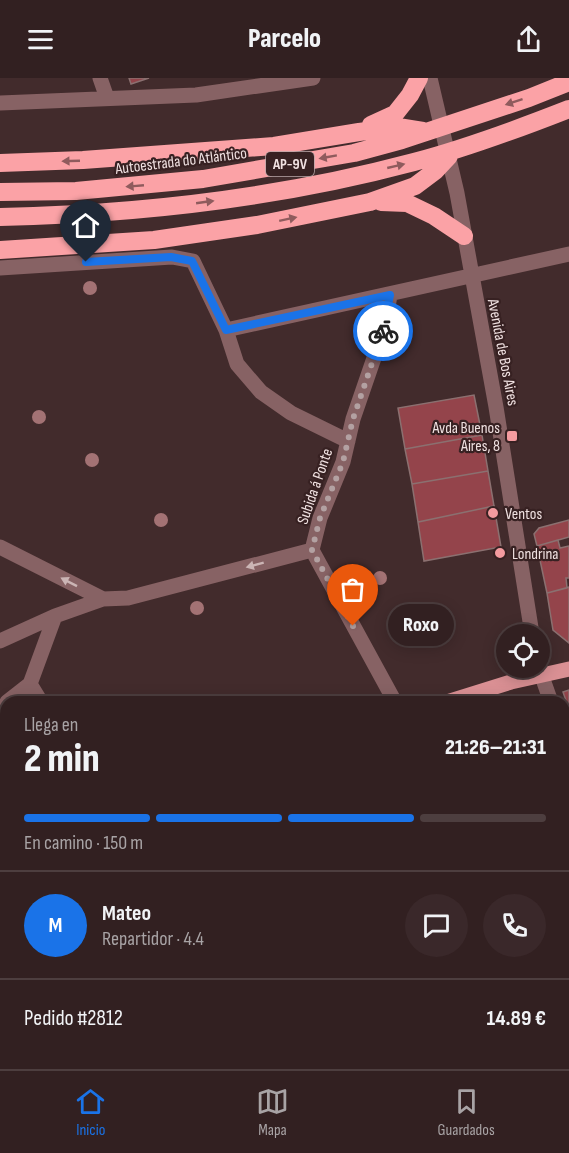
<!DOCTYPE html>
<html lang="es">
<meta charset="utf-8">
<style>
:root{--surface:#322021;--page:#3a282a;--text:#f1f3f6;--muted:#a8a3a5;--line:#4d3e3f;--accent:#1a73e8}
body{margin:0;font-family:"Sofia Sans Condensed",sans-serif;background:var(--page);color:var(--text);height:100vh;display:flex;flex-direction:column;font-size:22px;white-space:nowrap}
*{box-sizing:border-box;margin:0}
p{font-size:20px;color:var(--muted)}
.icon{flex:none;width:33px;height:33px;fill:none;stroke:currentColor;stroke-width:2;stroke-linecap:round;stroke-linejoin:round}
.map{position:relative;flex:1;overflow:hidden}
.panel{position:absolute;left:0px;top:618px;width:570px;height:374px;display:flex;flex-direction:column;background:var(--surface);border-radius:18px 18px 0 0;box-shadow:0 3px 15px #0003,0 0 0 2px var(--line)}
.panel>*{flex:none}
.controls{position:absolute;left:496px;top:546px;display:grid;gap:12px}
.controls a{display:grid;place-items:center;width:54px;height:54px;border-radius:50%;background:var(--surface);box-shadow:0 3px 15px #0003,0 0 0 2px var(--line);font-size:30px}
.pin{position:absolute;display:grid;place-items:center;width:51px;height:51px;color:#fff;margin:-62px -26px;border-radius:50% 50% 50% 0;rotate:-45deg;box-shadow:0 0 6px #0007}
.pin .icon{rotate:45deg}
.courier{position:absolute;display:grid;place-items:center;width:60px;height:60px;margin:-30px;border:4px solid #1a73e8;border-radius:50%;background:#fff;color:#222;box-shadow:0 2px 8px #0007}
.bubble{position:absolute;height:42px;border-radius:21px;background:var(--surface);box-shadow:0 3px 15px #0003,0 0 0 2px var(--line);font-size:20px;font-weight:800;line-height:42px;text-align:center}
.headline em{font-style:normal;font-weight:800}
.headline div{display:flex;flex-direction:column-reverse}
.headline{display:flex;align-items:center;justify-content:space-between;height:102px;padding:0 24px}
h1{font-size:39px;font-weight:800;line-height:45px}
.bar{display:grid;grid-template-columns:repeat(4,1fr);gap:9px 6px;align-content:center;height:72px;padding:0 24px}
.bar i{height:8px;border-radius:4px;background:var(--line)}
.bar .active{background:var(--accent)}
.bar p{grid-column:span 4}
.line{display:flex;align-items:center;gap:15px;padding:0 24px;border-top:2px solid var(--line)}
.line div{flex:1}
.round{display:grid;place-items:center;flex:none;width:63px;height:63px;border-radius:32px;background:var(--page)}
header{display:flex;justify-content:space-between;align-items:center;height:78px;padding:0 24px;background:var(--surface);font-size:27px;font-weight:800}
.tabs{display:flex;justify-content:space-around;align-items:center;height:84px;border-top:2px solid var(--line);background:var(--surface);font-size:16px;color:var(--muted)}
.tabs a{display:grid;justify-items:center;gap:3px}
.tabs .active{color:var(--accent)}
.map>svg:first-child{display:block}
.building{fill:#94444b;stroke:#8b7070;stroke-width:1.5}
.lines{fill:none;stroke-linecap:round;stroke-linejoin:round}
.minor{stroke:#876264;stroke-width:15}
.major{stroke:#da9094;stroke-width:15}
.highway{stroke:#fba2a6;stroke-width:18}
.tree{fill:#a37274}
.oneway{fill:#8f5b5d}
.oneway2{fill:#cbb5b5}
.done{stroke:#b3a1a2;stroke-width:6;stroke-dasharray:0 10.8}
.route{stroke:#1a73e8;stroke-width:8}
.poi-dot{fill:#f49b9f;stroke:#372122;stroke-width:2}
.labels{text-anchor:middle;stroke-width:4.5;stroke-linejoin:round;paint-order:stroke}
.shield{fill:#372122;stroke:#b8a7a8;stroke-width:1.5}
.shield-label{font-size:15px;font-weight:bold;fill:#f0e1e1}
.street-label{font-size:16px;fill:#f0e1e1;stroke:#372122}
.poi-label{font-size:16px;fill:#f0e1e1;stroke:#372122;text-anchor:start}
</style>
<header><svg class="icon" aria-label="menu" viewBox="0 0 24 24"><path d="M4 6h16M4 12h16M4 18h16"/></svg>Parcelo<svg class="icon" aria-label="share" viewBox="0 0 24 24"><path d="M12 15V3M7 8l5-5 5 5M5 13v7h14v-7"/></svg></header>
<div class="map">
<svg width="569" height="991" viewBox="0 0 569 991">
<rect width="100%" height="100%" fill="#422b2c"/>
<path class="building" d="M129 0H149L131 6Z
M474 317 482 357 405 371 398 330Z
M482 357 488 393 412 406 405 371Z
M488 393 494 428 418 444 412 406Z
M494 428 501 469 424 483 418 444Z
M569 442V459L537 468 534 456 539 450Z
M558 462 560 470 569 468V500H566L567 510 547 515 537 468Z
M569 509V565L553 552 547 515Z
M569 612V631L563 614Z"/>
<g class="lines">
<path class="minor" d="M100 0 107 20
M430 0 457 115 496 329 532 556
M0 25 196 17 313 0
M0 190 172 179 193 183 226 252 237 286 261 314 291 335 348 363
M390 217 385 248 353 341 343 384 320 440 312 472 395 624
M226 252 569 176
M0 469 103 521 128 520 312 472
M0 563 55 538
M539 590 551 624
M7 624 30 606
M41 624 30 606 55 538 103 521
M564 658 569 672
M0 834 6 822
M0 917 6 901"/>
<path class="major" d="M447 624 511 604 569 591
M0 773 6 766
M0 800 6 806"/>
<path class="highway" d="M371 47 395 36 410 17 419 0
M0 85 83 82 274 68 359 54 398 49 423 53
M0 114 76 113 203 101 354 75 402 62 529 20 569 4
M381 124 407 125 434 138 464 158
M0 139C139 136 279 120 414 84 467 70 518 51 569 31
M0 172 154 162 257 147 370 124 415 108 435 93 449 78"/>
</g>
<g class="tree">
<circle cx="90" cy="210" r="7"/>
<circle cx="39" cy="339" r="7"/>
<circle cx="92" cy="382" r="7"/>
<circle cx="161" cy="442" r="7"/>
<circle cx="380" cy="500" r="7"/>
<circle cx="197" cy="530" r="7"/>
</g>
<defs><path id="oneway-solid" d="M-6-.8H1V-3.2L6.5 0L1 3.2V.8H-6Z" transform="scale(1.5)"/></defs>
<g class="oneway">
<use href="#oneway-solid" transform="translate(514 24) rotate(162)"/>
<use href="#oneway-solid" transform="translate(328 79) rotate(170)"/>
<use href="#oneway-solid" transform="translate(71 83) rotate(178)"/>
<use href="#oneway-solid" transform="translate(396 88) rotate(-13)"/>
<use href="#oneway-solid" transform="translate(135 108) rotate(175)"/>
<use href="#oneway-solid" transform="translate(205 124) rotate(-8)"/>
<use href="#oneway-solid" transform="translate(288 141) rotate(-12)"/>
</g>
<g class="oneway2">
<use href="#oneway-solid" transform="translate(255 487) rotate(165)"/>
<use href="#oneway-solid" transform="translate(69 504) rotate(-153)"/>
</g>
<g class="lines">
<path class="done" d="M353 548 312 472 320 440 343 384 353 341 383 253"/>
<path class="route" d="M86 184 171 179 192 183 226 252 390 217 383 253"/>
</g>
<g class="poi-dot">
<rect x="506" y="352" width="12" height="12" rx="3"/>
<circle cx="493" cy="435" r="6"/>
<circle cx="500" cy="475" r="6"/>
</g>
<g class="labels">
<rect class="shield" x="266" y="74" width="48" height="24" rx="4.5"/>
<g class="shield-label">
<text x="290" y="91">AP-9V</text>
</g>
<g class="street-label">
<text transform="translate(181 82) rotate(-7)" y="6">Autoestrada do Atlántico</text>
<text transform="translate(504 274) rotate(79)" y="6">Avenida de Bos Aires</text>
<text transform="translate(314 408) rotate(-71)" y="6">Subida á Ponte</text>
</g>
<g class="poi-label">
<text x="500" y="355" text-anchor="end">Avda Buenos<tspan x="500" dy="18">Aires, 8</tspan></text>
<text x="505" y="441">Ventos</text>
<text x="512" y="481">Londrina</text>
</g>
</g>
</svg>
<div class="controls">
<a><svg class="icon" aria-label="locate" viewBox="0 0 24 24"><circle cx="12" cy="12" r="6"/><path d="M12 2v4M12 18v4M2 12h4M18 12h4"/></svg></a>
</div>
<div class="pin" style="left:353px;top:548px;background:#ea580c"><svg class="icon" aria-label="bag" viewBox="0 0 24 24"><path d="M5 8h14l-1 12H6zM9 8a3 3 0 0 1 6 0"/></svg></div>
<div class="pin" style="left:86px;top:184px;background:#1f2937"><svg class="icon" aria-label="home" viewBox="0 0 24 24"><path d="M3 11l9-7 9 7M6 9v11h12V9"/></svg></div>
<div class="courier" style="left:383px;top:253px"><svg class="icon" aria-label="bike" viewBox="0 0 24 24"><circle cx="6" cy="16" r="4"/><circle cx="18" cy="16" r="4"/><path d="M6 16l4-8h5l3 8M10 8l3 8H6M13 5h3"/></svg></div>
<div class="bubble" style="left:388px;top:526px;width:66px">Roxo</div>
<section class="panel">
<div class="headline"><div><h1>2 min</h1><p>Llega en</p></div><em>21:26–21:31</em></div>
<div class="bar"><i class="active"></i><i class="active"></i><i class="active"></i><i></i><p>En camino · 150 m</p></div>
<div class="line" style="height:108px"><b class="round" style="background:var(--accent);color:#fff">M</b><div><b>Mateo</b><p>Repartidor · 4.4</p></div><a class="round"><svg class="icon" aria-label="chat" viewBox="0 0 24 24"><path d="M4 5h16v11H9l-5 4z"/></svg></a><a class="round"><svg class="icon" aria-label="phone" viewBox="0 0 24 24"><path d="M5 4h4l2 5-3 2q2 4 5 5l2-3 5 2v4C11 20 4 13 5 4z"/></svg></a></div>
<div class="line" style="height:78px"><div>Pedido #2812</div><b>14.89 €</b></div>
</section>
</div>
<nav class="tabs">
<a class="active"><svg class="icon" aria-label="home" viewBox="0 0 24 24"><path d="M3 11l9-7 9 7M6 9v11h12V9"/></svg>Inicio</a>
<a><svg class="icon" aria-label="map" viewBox="0 0 24 24"><path d="M3 6l6-2 6 2 6-2v14l-6 2-6-2-6 2zM9 4v14M15 6v14"/></svg>Mapa</a>
<a><svg class="icon" aria-label="saved" viewBox="0 0 24 24"><path d="M7 4h10v16l-5-4-5 4z"/></svg>Guardados</a>
</nav>
